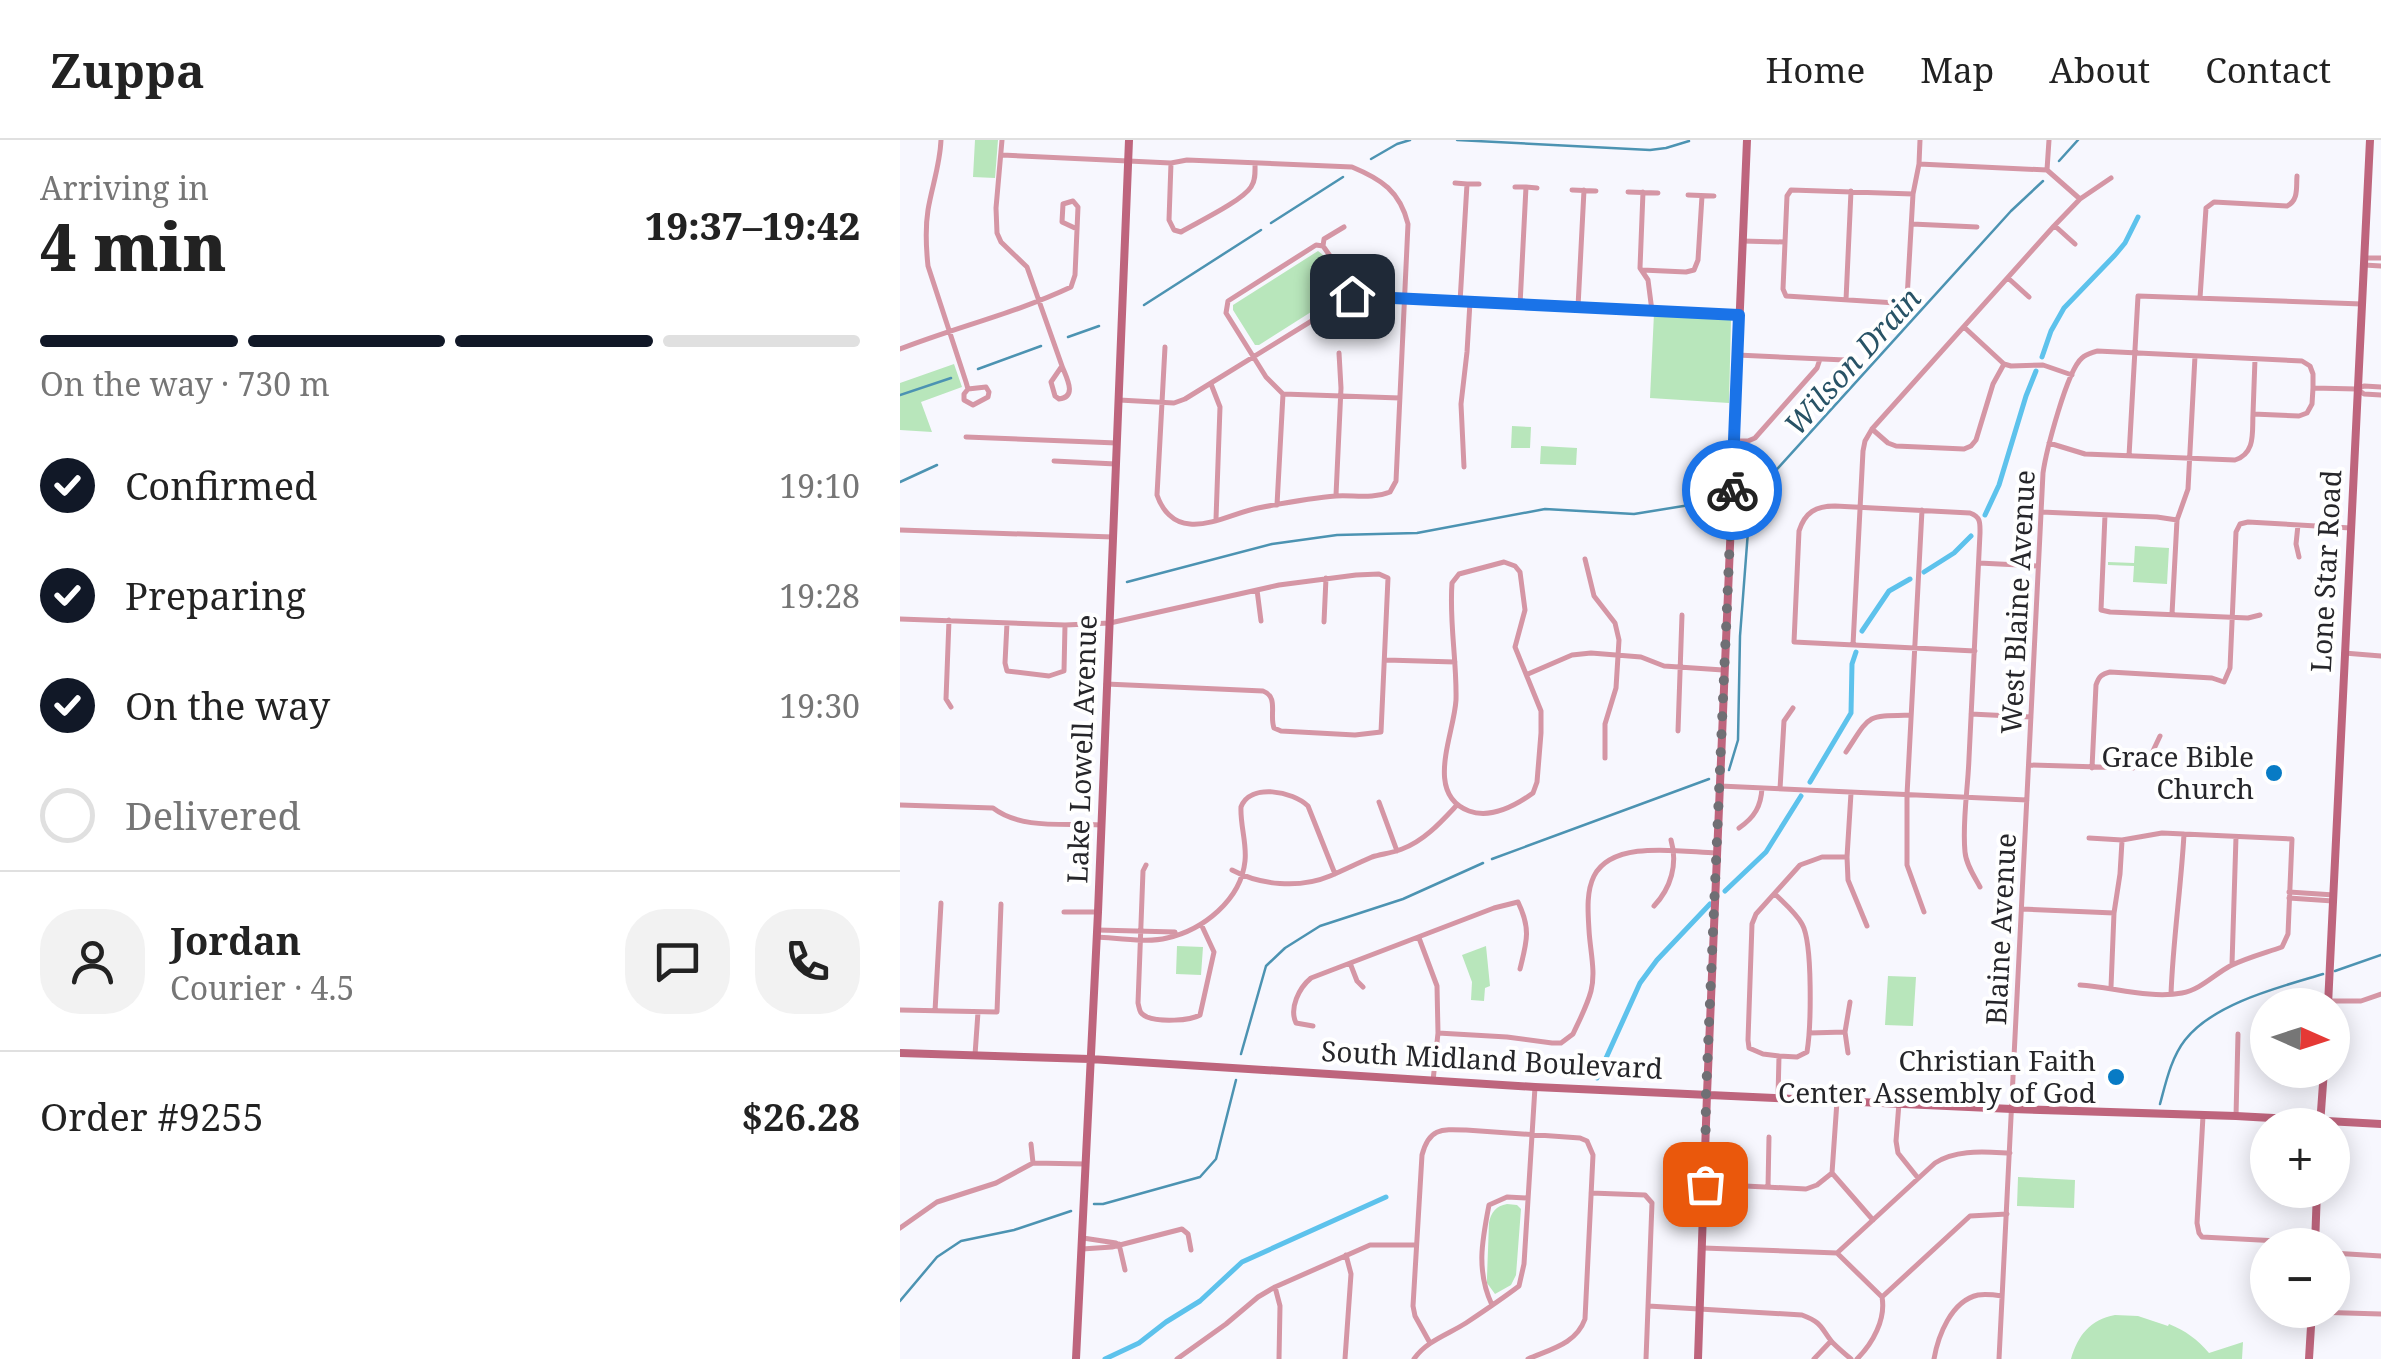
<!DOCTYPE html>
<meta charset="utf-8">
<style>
:root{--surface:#fff;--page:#f2f2f2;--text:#222;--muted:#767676;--line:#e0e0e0;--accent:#111827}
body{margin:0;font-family:"Noto Serif",serif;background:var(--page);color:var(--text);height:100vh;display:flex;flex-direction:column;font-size:38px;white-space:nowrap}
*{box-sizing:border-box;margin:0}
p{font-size:32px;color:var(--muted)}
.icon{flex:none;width:55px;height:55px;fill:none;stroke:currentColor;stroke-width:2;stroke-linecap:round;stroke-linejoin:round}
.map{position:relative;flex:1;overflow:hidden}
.drawer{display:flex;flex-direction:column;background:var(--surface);width:900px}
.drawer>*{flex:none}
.needle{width:65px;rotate:93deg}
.tools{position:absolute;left:1350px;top:848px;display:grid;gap:20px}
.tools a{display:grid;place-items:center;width:100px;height:100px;border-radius:50%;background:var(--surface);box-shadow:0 5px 25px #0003;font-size:50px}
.pin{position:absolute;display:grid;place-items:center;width:85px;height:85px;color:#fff;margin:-42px;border-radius:20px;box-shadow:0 5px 15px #0006}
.courier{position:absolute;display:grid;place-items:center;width:100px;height:100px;margin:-50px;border:8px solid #1a73e8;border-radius:50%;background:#fff;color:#222;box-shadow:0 2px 12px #0007}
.overview em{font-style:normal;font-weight:800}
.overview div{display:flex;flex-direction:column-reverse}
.overview{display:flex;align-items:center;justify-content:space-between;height:170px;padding:0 40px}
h1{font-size:65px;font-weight:800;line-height:75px}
.bar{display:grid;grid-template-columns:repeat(4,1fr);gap:15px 10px;align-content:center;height:120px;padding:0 40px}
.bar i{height:12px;border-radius:8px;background:var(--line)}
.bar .on{background:var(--accent)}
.bar p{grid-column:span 4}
.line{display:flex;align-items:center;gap:25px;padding:0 40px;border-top:2px solid var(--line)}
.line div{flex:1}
.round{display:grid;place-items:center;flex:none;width:105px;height:105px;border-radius:40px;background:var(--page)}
ol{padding:0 40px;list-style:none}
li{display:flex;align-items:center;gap:30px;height:110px}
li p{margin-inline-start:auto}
li .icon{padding:10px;border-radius:50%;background:var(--accent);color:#fff;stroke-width:4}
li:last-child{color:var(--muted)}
li i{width:55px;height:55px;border:5px solid var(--line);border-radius:50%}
header{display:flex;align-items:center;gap:60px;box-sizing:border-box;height:140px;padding:0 50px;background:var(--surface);border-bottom:2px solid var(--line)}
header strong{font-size:48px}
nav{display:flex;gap:55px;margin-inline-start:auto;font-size:35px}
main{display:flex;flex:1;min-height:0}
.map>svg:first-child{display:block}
.green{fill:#b8e6bb}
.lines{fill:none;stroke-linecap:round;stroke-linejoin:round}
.stream{stroke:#4c93b2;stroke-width:2.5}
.canal{stroke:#5dc2ec;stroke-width:5}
.street{stroke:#d596a5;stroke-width:5}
.secondary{stroke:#be657d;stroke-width:8}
.done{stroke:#6f6f74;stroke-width:10;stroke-dasharray:0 18}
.route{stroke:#1a73e8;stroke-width:12}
.poi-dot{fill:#087bc5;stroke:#fff;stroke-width:4}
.labels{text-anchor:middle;stroke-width:8;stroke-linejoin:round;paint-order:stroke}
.street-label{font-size:28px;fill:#26262a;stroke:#fff}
.poi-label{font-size:28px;fill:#26262a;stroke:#fff;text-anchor:end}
.water-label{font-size:30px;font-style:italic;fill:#285366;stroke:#fff}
</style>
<header>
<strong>Zuppa</strong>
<nav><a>Home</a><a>Map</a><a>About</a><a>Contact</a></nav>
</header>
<main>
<section class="drawer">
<div class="overview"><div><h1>4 min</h1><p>Arriving in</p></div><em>19:37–19:42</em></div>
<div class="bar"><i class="on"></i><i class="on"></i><i class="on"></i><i></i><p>On the way · 730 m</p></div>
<ol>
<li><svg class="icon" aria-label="check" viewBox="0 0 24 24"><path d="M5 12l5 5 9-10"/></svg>Confirmed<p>19:10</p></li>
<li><svg class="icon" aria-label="check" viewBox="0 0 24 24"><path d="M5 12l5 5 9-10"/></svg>Preparing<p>19:28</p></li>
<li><svg class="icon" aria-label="check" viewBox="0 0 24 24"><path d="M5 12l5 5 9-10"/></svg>On the way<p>19:30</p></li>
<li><i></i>Delivered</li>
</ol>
<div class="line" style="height:180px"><a class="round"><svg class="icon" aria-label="person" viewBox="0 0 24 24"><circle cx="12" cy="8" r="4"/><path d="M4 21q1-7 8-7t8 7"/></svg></a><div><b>Jordan</b><p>Courier · 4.5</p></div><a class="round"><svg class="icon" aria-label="chat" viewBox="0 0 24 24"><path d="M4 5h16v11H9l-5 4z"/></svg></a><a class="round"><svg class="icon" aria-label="phone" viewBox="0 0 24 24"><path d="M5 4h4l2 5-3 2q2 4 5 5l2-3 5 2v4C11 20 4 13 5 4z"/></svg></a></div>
<div class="line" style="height:130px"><div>Order #9255</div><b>$26.28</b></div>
</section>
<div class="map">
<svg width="1481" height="1219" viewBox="0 0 1481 1219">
<rect width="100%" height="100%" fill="#f7f7fe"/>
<path class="green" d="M75 0H98L95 38 73 37Z
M418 111C430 119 440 139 441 153L359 205H355L333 170V165Z
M754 173 827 177 831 180 829 263 750 258Z
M54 224 62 247 21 262 32 292 0 290V243Z
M612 286 631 287 630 308H611Z
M641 306 677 308 676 325 640 324Z
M1235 406 1269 408 1267 444 1233 442 1234 426 1208 425V422L1234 423Z
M277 806 303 807 301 835 276 834Z
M586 806 590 846 585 848 584 861 571 860 572 842 562 815Z
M988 836 1016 837 1013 886 985 885Z
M1118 1037 1175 1040 1174 1068 1117 1066Z
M607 1064 617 1065 621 1069 616 1135 611 1145 595 1154 587 1143V1137L589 1083C591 1072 596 1066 607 1064Z
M1215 1175 1238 1176 1268 1186 1269 1184C1286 1191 1297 1199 1309 1213L1343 1202 1342 1219H1171C1178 1195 1190 1180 1215 1175Z"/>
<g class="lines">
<path class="stream" d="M557 0 750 10 766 8 789 1
M471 19 497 4 510 0
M1159 21 1178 0
M371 83 443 37
M244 165 361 90
M168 197 199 186
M78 229 141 206
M0 255 51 238
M0 342 37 325
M227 442 372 404 437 395 517 393 645 369 734 374 802 363H821
M829 630 838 600 840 496 850 365 859 349 1111 71 1143 41
M592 719 809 639
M1435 831 1481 815
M341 914 366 826 385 808 420 786 503 759 583 723
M1260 964C1266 942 1271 918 1285 900 1314 863 1380 847 1423 834
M194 1064H203L300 1037 316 1019 336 940
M0 1161 37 1117 61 1101 114 1090 171 1071"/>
<path class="canal" d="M1142 217 1151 191 1164 168 1215 115 1225 103 1238 77
M1085 375 1099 345 1126 256 1136 231
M1024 432 1054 413 1071 396
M962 491 989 451 1010 439
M910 642 951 573 952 524 956 512
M825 751 866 712 901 656
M697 938 740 843 757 820 810 764
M205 1219 239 1203 266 1182 300 1161 342 1122 486 1057"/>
<path class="street" d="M41 0C40 25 32 46 28 70 25 89 26 107 28 126L66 242 68 249 64 254V260L73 265 88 257 89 252 86 247 68 249
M102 0 96 68 97 93 101 102 127 127 162 226 151 242 155 256 159 259C178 257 166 237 162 226
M102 15 271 23 287 20 452 27C481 39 500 51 508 84L496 341 490 352C473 359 454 355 436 356 410 358 384 363 358 368 337 372 312 386 290 384 273 383 262 370 257 355L265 207
M271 23 269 80 274 90 281 92C298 82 342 61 351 47 356 40 355 31 355 23
M1019 24 1147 30 1180 59
M1147 30 1149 0
M555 43 567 44
M615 47H626
M672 50 696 51
M728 52 758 53
M743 52 740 128 748 140 752 171
M1013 54 891 50 887 56 883 149 886 156 996 163 1007 159 1013 54 1019 24 1020 0
M788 55 814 56
M1012 84 1077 87
M1155 86 1175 104
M842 101 884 102
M423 106 424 99 444 87
M1465 118H1481
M1464 125 1481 126
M742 130 786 132 794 130 798 120 802 56
M1108 138 1129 157
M452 156 438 127 423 106 416 105 328 161 326 173 366 237 383 254 500 258
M1300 158 1306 68 1314 62 1387 66C1399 60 1396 47 1397 36
M946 160 951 51
M560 162 567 44H579
M620 165 626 47 637 48
M678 167 684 50
M1064 187 1104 224 1111 226 1143 225 1172 235
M0 209C56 187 116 173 171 147L175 135 178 67 173 61 163 64 162 82 177 89
M837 215 945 220
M311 244 320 267 316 379
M1457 249 1464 254 1481 255
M219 260 274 263 285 259 452 156 839 175
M1353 274 1355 219
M972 289 988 303 996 306 1064 309 1071 306 1076 300 1093 244 1104 224
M66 297 217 303
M834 301H848L855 298 917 228 920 219
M1149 303 1185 314 1335 320C1356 313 1352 292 1353 274L1399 276 1407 273 1412 264 1413 248
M1229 316 1238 156 1462 164
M154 321 216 324
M564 327 561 264 567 212 570 162
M436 355 441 248 439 213
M377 365 383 254
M1022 370 1007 655V725L1024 772
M1141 372 1257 377 1277 380
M1205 375 1201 470 1210 472 1348 478 1360 475
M1398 385 1396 404 1399 417
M0 390 213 397
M685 419 694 456 715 483 719 500 716 548 705 584V618
M604 422 615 426 620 432 625 470 615 507 641 571V593L637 642 633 653C615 666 591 679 569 671 524 654 554 595 556 560 557 521 549 482 552 443L559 434Z
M1079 423 1138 426
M357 450 361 481
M1272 474 1277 380 1288 349 1295 216
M0 479 165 485 210 483 379 445 456 435 479 434 488 438 481 592 455 595 381 591 374 588C369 575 379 557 363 551L206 544
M49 480 46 559 51 567
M424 482 426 438
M107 483 105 523 107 531 149 536 164 531 165 485
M953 505 963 311 965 301 972 289 1154 86 1180 59 1211 38
M1075 511 894 502 899 391C905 372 916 366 935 366L1070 373C1081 377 1080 383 1080 393 1076 468 1073 543 1069 618 1068 649 1062 682 1065 712 1066 724 1074 736 1080 747
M1444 513 1481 516
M486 520 555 522
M628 534 672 515 691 513 741 517 764 526 823 530
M1071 574 1131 577
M778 591 782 475
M946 612C971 574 965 576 1011 575
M1129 625 1233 628 1252 613 1260 596
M1192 628 1196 545C1199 536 1202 534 1210 532L1312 538 1324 542 1330 528 1336 392 1340 384 1348 382 1451 388
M820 646 1127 660
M880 649 884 581 893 568
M951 653 947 717 948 740 967 786
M479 662 497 711
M0 665 93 668C122 690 165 683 200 685
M839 688C855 677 861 666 862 648
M246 725 243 731 238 863C240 871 239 873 247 877 259 882 290 881 300 875L314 812 301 784
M332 730C360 745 399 749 430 736 444 730 458 723 472 717 482 714 492 713 502 709 524 701 541 682 556 666
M1389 752 1434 755
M875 754C884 763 896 773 902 784 913 803 911 888 907 912L897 917 879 916
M1389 758 1433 761
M754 766C771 748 778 724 771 700
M1122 769 1214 773
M164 772H198
M197 790 275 792
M197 797C217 798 248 803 267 798 303 790 341 760 345 721 347 703 340 685 341 667 350 643 393 651 408 666L435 734
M519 798 537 846 538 893 533 941
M450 823 457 841 463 847
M1332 824 1336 697
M1180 845C1212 847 1250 859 1282 853 1300 850 1315 834 1330 826 1346 818 1365 813 1382 807L1388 794 1392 699 1262 693 1222 700 1189 698
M1211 847 1214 773 1220 734 1222 701
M1271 854C1273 800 1281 748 1284 694
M1429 861H1461L1481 854
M0 870 97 872 101 764
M35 871 41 763
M413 886 396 883C389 868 399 848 411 838L594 768 618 762C631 789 627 801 620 829
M538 893 607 897 652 903H661L673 894C679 881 687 866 691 851 696 832 690 810 689 790 688 773 686 752 694 736 713 699 782 712 816 713
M909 893 945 892
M948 913 945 892 950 862
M75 915 78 872
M878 957 879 916 863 914 849 908 848 900 852 784 856 774 900 725 922 717H947
M937 961 932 1033 973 1080
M999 963 996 1001 998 1013 1018 1038
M1303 976 1297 1083 1299 1093 1302 1097 1415 1103
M1336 976 1338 894
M131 1004 133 1023
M805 1044 906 1049 917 1045 932 1033
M868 1047 869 997
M691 1053 745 1055 752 1063 746 1219
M0 1088 37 1062 96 1043 133 1023 186 1024
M183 1098 216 1103
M219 1104 225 1130
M803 1108 937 1113 1035 1023C1057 1009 1084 1012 1110 1013
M182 1109 212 1107 282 1089 288 1094 291 1110
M937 1113 981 1156
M1432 1113 1481 1116
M375 1147 380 1166 379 1219
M592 1165C576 1131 582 1101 589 1065L607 1057 627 1058
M748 1166 902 1175C923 1183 920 1187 932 1202 938 1208 945 1214 951 1219
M1412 1172 1481 1174
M530 1203 515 1176 513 1166 522 1015C529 988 541 989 566 990L680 998 687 1001 693 1015 685 1179C676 1204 651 1209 628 1219
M277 1219 326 1184 358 1157 375 1147 470 1105H516
M445 1219 451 1134 446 1115
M514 1219C526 1201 549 1194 566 1183 584 1171 602 1159 619 1146L624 1124 635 947
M914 1219 931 1201
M957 1219C973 1203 986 1179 982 1157L1070 1076 1107 1074
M1034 1219C1038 1196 1051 1161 1078 1155 1086 1154 1095 1155 1102 1156
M1099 1219 1143 333C1146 312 1167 230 1182 218 1186 214 1192 213 1197 211L1402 221 1410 226 1413 234V248L1457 249 1464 246 1481 247"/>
<path class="secondary" d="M1428 865 1470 0
M0 913 190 919 635 947 1112 969 1336 976 1481 984
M1420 985 1424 930
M1415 1105 1417 1050
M176 1219 198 772 229 0
M798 1219 807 954 847 0
M1409 1219 1412 1170"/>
</g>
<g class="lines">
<path class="done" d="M805 1044 806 954 832 350"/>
<path class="route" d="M452 156 839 175 832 350"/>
</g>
<g class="poi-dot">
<circle cx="1374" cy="633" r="10"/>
<circle cx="1216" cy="937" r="10"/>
</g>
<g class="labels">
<g class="street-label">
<text transform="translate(1426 431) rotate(-87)" y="10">Lone Star Road</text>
<text transform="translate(1118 462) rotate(-87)" y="10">West Blaine Avenue</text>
<text transform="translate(182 609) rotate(-88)" y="10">Lake Lowell Avenue</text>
<text transform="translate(1101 789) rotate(-87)" y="10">Blaine Avenue</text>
<text transform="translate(592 920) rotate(3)" y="10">South Midland Boulevard</text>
</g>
<g class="poi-label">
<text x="1354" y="627">Grace Bible<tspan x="1354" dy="32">Church</tspan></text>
<text x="1196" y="931">Christian Faith<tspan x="1196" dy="32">Center Assembly of God</tspan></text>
</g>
<g class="water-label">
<text transform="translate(953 222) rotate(-48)" y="10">Wilson Drain</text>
</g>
</g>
</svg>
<div class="tools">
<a><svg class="needle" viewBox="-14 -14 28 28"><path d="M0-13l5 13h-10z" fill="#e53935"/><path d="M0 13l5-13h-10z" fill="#767676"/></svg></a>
<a>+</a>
<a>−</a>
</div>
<div class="pin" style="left:805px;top:1044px;background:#ea580c"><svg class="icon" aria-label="bag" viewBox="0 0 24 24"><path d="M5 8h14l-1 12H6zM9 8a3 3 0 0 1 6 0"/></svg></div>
<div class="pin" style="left:452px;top:156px;background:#1f2937"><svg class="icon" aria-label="home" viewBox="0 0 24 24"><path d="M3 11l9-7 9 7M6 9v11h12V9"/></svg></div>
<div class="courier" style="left:832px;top:350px"><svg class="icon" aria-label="bike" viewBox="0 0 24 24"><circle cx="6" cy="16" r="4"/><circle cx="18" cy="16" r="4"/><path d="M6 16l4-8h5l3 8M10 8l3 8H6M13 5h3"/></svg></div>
</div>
</main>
